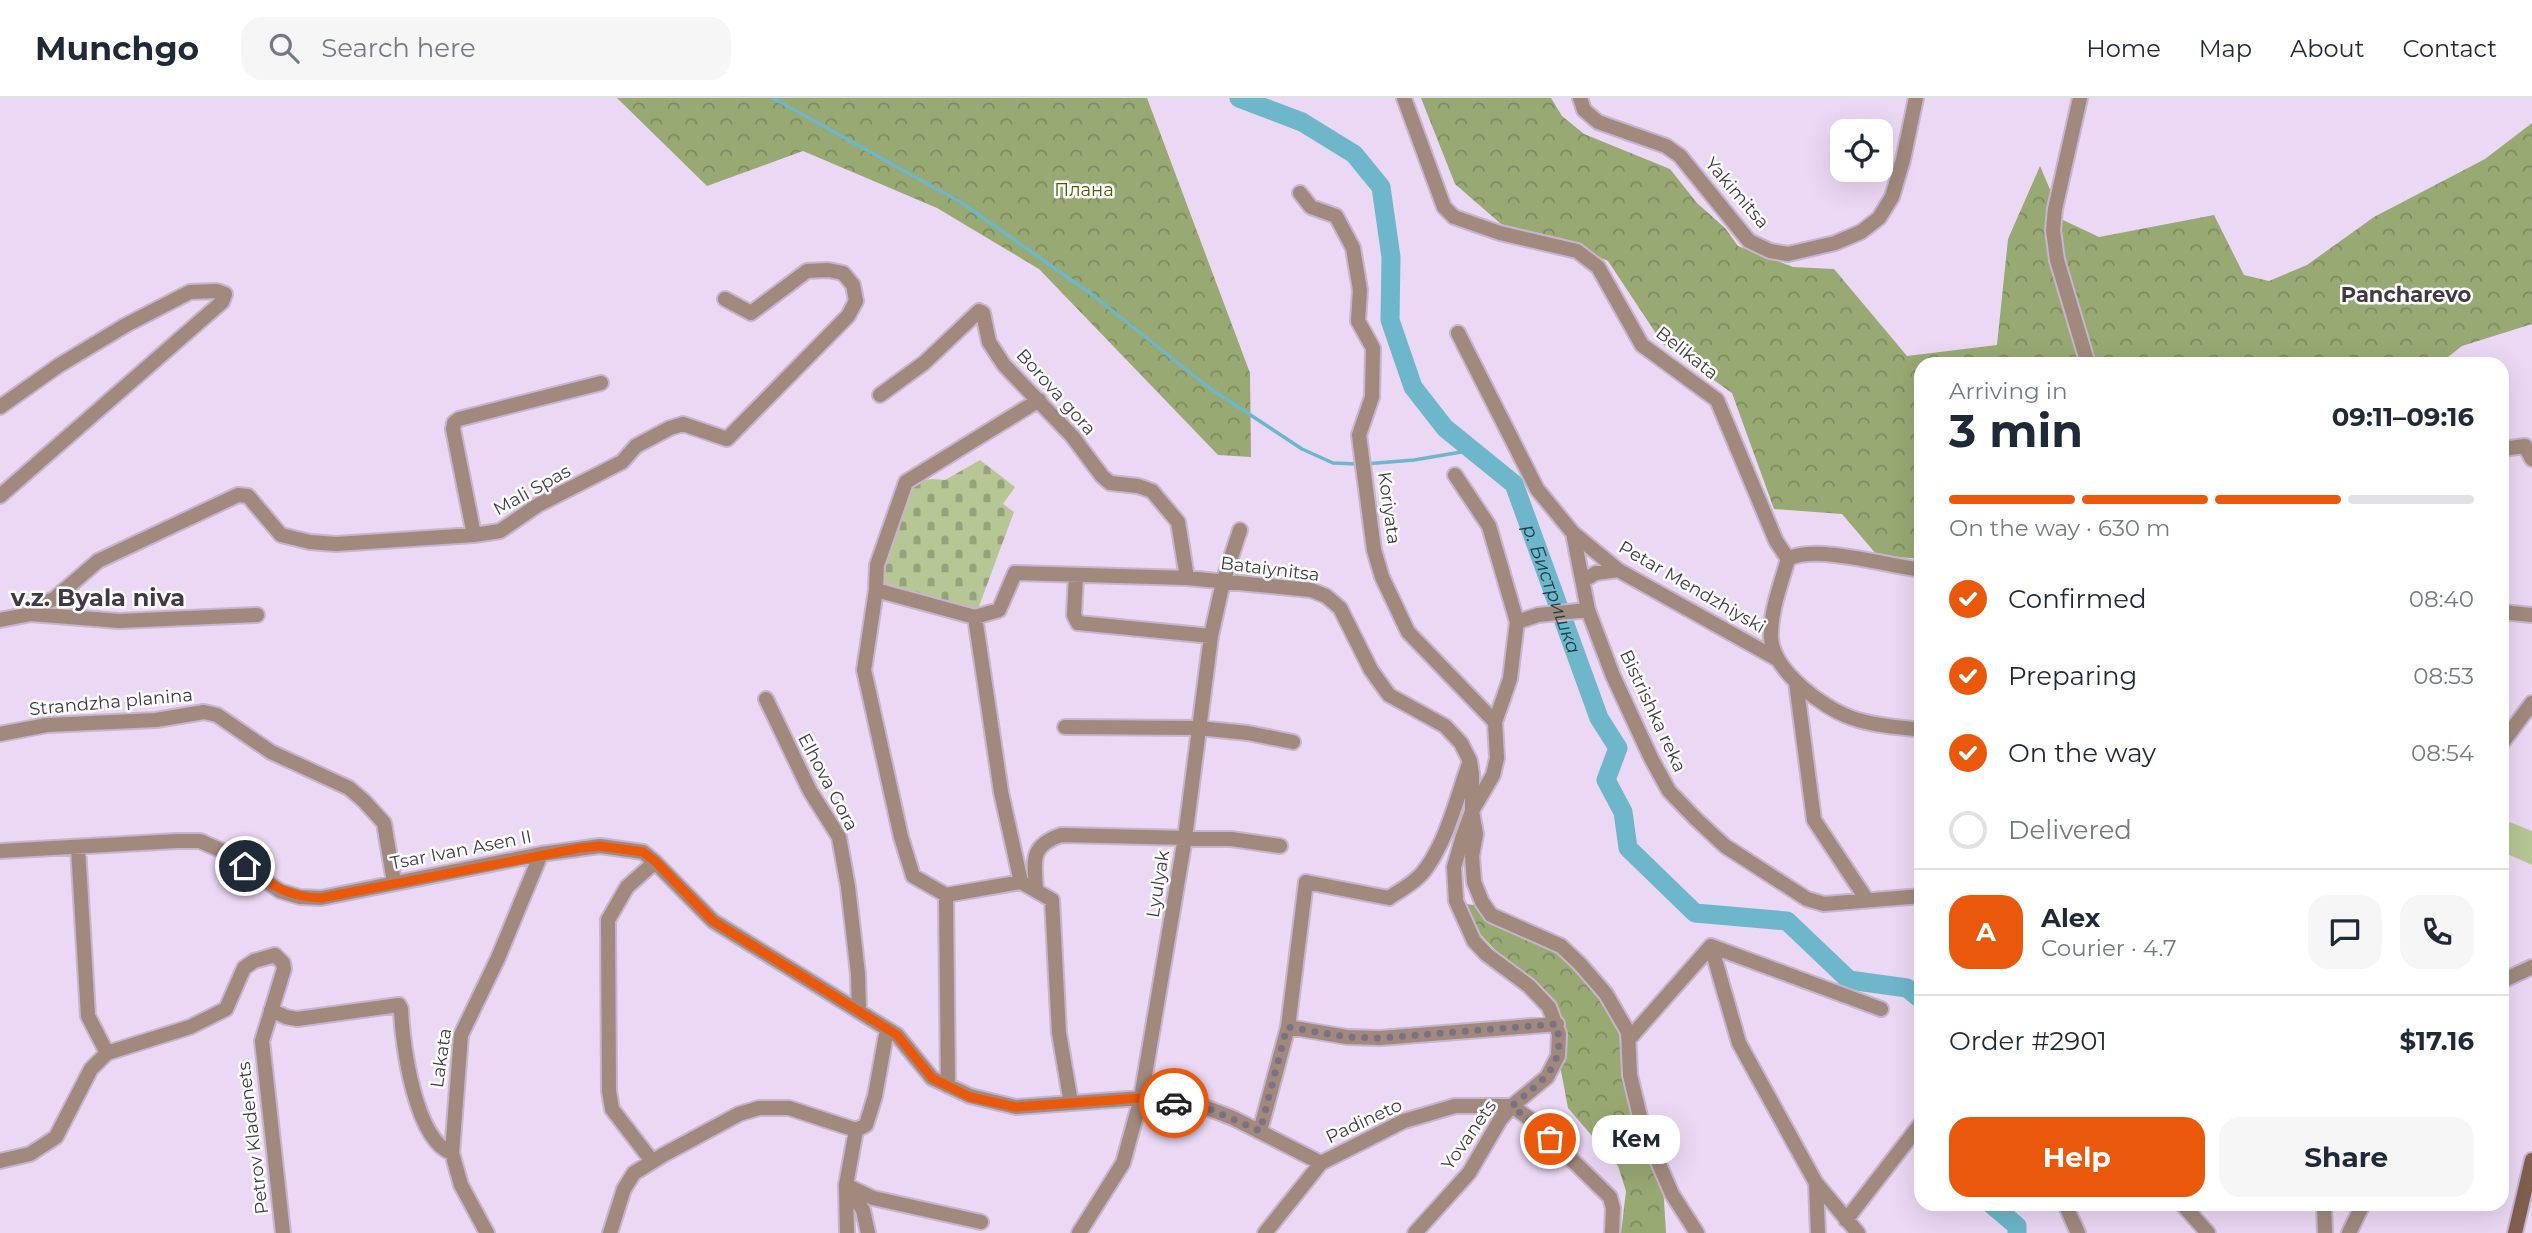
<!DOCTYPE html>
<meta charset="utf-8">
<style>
:root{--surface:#fff;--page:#f6f6f7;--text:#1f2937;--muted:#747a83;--line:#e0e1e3;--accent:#ea580c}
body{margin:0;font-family:Montserrat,sans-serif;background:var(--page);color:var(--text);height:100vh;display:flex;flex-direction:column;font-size:26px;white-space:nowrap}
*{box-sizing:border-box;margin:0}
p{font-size:23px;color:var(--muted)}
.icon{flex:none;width:38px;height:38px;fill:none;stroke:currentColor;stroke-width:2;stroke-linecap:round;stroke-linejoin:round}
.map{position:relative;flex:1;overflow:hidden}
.drawer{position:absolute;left:1914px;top:259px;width:595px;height:854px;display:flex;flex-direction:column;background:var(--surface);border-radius:21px;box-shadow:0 7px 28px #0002}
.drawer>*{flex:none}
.buttons{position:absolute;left:1830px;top:21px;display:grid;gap:14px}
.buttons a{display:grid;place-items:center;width:63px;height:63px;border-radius:14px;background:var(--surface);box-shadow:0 7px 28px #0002;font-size:35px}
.pin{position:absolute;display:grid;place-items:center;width:60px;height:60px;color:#fff;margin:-30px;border:4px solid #fff;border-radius:50%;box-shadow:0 2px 7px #0007}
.courier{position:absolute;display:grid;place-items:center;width:70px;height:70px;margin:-35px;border:5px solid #ea580c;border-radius:50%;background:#fff;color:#222;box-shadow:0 2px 9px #0007}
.bubble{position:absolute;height:49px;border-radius:21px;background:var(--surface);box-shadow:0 7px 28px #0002;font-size:23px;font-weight:700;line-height:49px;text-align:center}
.overview em{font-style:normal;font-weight:700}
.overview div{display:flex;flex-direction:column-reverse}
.overview{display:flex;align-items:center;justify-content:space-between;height:119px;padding:0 35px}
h1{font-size:46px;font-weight:700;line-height:52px}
.bar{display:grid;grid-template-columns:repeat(4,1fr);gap:10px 7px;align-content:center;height:84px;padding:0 35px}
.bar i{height:9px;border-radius:5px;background:var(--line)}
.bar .current{background:var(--accent)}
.bar p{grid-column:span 4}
.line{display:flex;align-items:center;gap:18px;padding:0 35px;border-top:2px solid var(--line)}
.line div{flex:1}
.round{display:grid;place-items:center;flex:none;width:74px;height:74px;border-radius:21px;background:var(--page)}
ol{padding:0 35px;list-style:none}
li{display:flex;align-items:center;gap:21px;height:77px}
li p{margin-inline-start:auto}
li .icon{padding:7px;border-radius:50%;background:var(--accent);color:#fff;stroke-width:4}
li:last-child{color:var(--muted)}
li i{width:38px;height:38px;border:4px solid var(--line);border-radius:50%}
.button{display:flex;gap:14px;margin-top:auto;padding:14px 35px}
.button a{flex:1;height:80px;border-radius:21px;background:var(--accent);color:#fff;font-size:28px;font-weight:700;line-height:80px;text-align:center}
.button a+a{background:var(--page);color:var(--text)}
header{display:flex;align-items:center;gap:42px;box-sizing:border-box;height:98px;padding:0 35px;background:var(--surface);border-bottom:2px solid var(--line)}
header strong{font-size:33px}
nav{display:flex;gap:38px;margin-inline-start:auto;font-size:24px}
.search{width:490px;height:63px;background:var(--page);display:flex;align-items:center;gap:18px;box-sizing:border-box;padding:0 24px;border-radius:21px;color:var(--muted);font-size:26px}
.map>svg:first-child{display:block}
.forest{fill:url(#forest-crowns)}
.cemetery{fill:url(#cemetery-stones)}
.garden{fill:#b7c695}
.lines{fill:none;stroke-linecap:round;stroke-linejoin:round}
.stream{stroke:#6eb6c9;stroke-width:3.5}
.river{stroke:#6eb6c9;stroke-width:19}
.minor-casing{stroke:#c6b5ce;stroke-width:18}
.tertiary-casing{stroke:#c6b5ce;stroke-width:18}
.secondary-casing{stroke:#c6b5ce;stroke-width:18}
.minor{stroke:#a1897d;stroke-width:14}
.tertiary{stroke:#a1897d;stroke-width:14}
.secondary{stroke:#815f4e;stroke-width:14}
.done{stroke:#7c7183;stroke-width:7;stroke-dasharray:0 12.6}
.route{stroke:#ea580c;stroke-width:9}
.labels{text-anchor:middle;stroke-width:5;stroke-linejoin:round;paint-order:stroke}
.park-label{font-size:18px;fill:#4b5d01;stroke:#fff}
.street-label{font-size:18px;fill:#413a45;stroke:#fff}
.water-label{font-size:19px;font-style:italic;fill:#1a3d46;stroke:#fff}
.quarter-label{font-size:21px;font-weight:bold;fill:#413a45;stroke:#fff}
.district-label{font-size:24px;font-weight:bold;fill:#413a45;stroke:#fff}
</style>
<header>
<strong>Munchgo</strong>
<div class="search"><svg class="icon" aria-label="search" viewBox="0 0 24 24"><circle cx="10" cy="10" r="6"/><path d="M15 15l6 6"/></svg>Search here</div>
<nav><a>Home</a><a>Map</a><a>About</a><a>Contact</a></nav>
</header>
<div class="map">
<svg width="2532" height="1135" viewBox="0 0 2532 1135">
<defs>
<pattern id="forest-crowns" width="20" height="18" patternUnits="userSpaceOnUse" patternTransform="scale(1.75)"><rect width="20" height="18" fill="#99a973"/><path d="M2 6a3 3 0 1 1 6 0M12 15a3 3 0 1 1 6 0" fill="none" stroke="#7e8b60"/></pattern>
<pattern id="cemetery-stones" width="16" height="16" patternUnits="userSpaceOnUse" patternTransform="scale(1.75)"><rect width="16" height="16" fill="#b7c695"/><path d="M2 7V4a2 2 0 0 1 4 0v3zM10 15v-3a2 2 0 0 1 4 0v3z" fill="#96a27b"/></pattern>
</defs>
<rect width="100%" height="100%" fill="#ebd8f5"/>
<path class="forest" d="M617 0H1147L1250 275 1251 359 1218 357 1039 171 937 110 803 53 707 88Z
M1421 0H1551L1562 18 1584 36 1670 71 1697 105 1725 130 1738 148 1793 169 1834 171 1907 258 1997 247 2008 141 2040 68 2063 122 2099 139 2214 117 2244 177 2269 183 2307 167 2374 119 2485 61 2532 25V226L2462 248 2439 266H1922L1921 461 1877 457 1842 416 1774 411 1732 295 1663 246 1608 163 1551 139 1501 126 1455 86Z
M1459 805 1481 808 1560 851 1628 934 1629 979 1663 1086 1666 1135H1621L1626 1093 1618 1068 1568 1010 1549 909 1466 821Z"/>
<path class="cemetery" d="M980 362 1015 389 1003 406 1014 414 975 519 876 492 906 384 933 381 945 382Z"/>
<path class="garden" d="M2502 721 2532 733V767L2503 754Z"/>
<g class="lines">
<path class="stream" d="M773 0 962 105 1094 198 1208 289 1302 351 1333 365 1358 366
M1365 366 1414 362 1473 352"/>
<g class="river">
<path id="s1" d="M1239 0 1302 24 1354 56 1381 89 1391 159 1390 222 1413 289 1445 330 1514 386 1599 620 1618 650 1606 682 1623 714 1628 750 1695 815 1787 823 1849 882 1907 890 1922 902"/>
<path d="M1991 1106 2017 1128V1135"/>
</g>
<g class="minor-casing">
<path id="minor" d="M1404 0 1444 109 1454 119 1500 135 1577 153 1598 169 1642 247 1717 302 1776 443 1788 461
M1300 95 1311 109 1336 118 1353 150 1360 192 1358 223 1373 250 1372 299 1359 337 1374 452 1382 479 1408 534 1495 624 1497 660 1493 677 1472 713 1463 738 1454 769 1456 803 1474 843 1486 856 1529 888 1549 909 1559 936 1558 958 1547 979 1512 1008 1500 1022 1469 1075 1415 1135
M1458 235 1537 391 1573 435 1618 472 1777 561
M880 297 924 265 979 213 983 215 989 244 1004 267 1072 338 1102 378 1110 385 1138 388 1152 393 1178 424 1187 480
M0 309 58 268 126 227 190 194 217 193 225 196 222 204 0 398
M2502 351 2525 348 2532 361
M1455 377 1489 428 1517 524 1510 581 1495 624
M1573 435 1588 512 1613 578 1651 660 1669 693 1696 721 1725 748 1807 801 1824 806 1922 798
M474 437 453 331 454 325 459 321 601 285
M1076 477 1074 517 1078 525 1211 538
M1584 482 1596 475 1618 472
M876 492 877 467 906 384 1039 302
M2502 514 2532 517
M31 516 39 507 54 501 98 463 238 397 248 398 281 437 310 444 336 446 474 437 500 433 538 407 622 364 636 348 670 330 683 326 727 341 848 218 856 203 853 187 843 175 828 172 807 173 751 215 725 201
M0 522 31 516 119 523 257 517
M1517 524 1538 517 1588 512
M1796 584 1814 722 1867 802
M766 601 810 693 839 739 848 789 858 876 859 913
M1065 629 1198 630 1248 635 1293 644
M0 636 47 627 156 622 204 614 217 617 271 654 349 690 364 703 384 725 394 784
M2502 645 2532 605
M78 749 88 918 107 955
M0 753 177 743H200L227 755 280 793 300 799 321 800 541 756 600 748 643 754 655 764 713 823 897 937 932 980 970 998 1016 1009 1141 1000 1207 1010 1233 1020 1321 1065 1404 1023 1455 1008H1512L1530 1021 1610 1099 1613 1110 1612 1135
M1036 791C1034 762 1030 748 1061 737L1231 741 1280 748
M946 797 913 778 901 739 864 572 876 492 975 519
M1711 848 1739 945 1816 1085 1858 1135
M271 912 286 919 297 921 399 907 401 911C402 945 415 1043 452 1055
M1288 929 1347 939 1380 940 1557 926
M1629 941 1711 848 1881 911
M948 988 946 797 1021 784
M1071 1005 1059 935 1052 802 1021 784 1001 694 975 519 999 512 1015 475 1187 480 1311 492 1326 498 1340 510 1371 572 1389 597 1445 628 1461 645 1470 663 1472 676V713L1476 736 1472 758 1474 784 1482 804 1491 817 1561 848 1580 866 1606 896 1628 934 1630 977 1642 1027 1672 1096 1697 1135
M856 1032 866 1027 875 998 887 931
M1260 1033 1288 929 1306 784 1389 800C1402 791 1418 783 1427 769 1448 739 1457 699 1469 666
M0 1063 30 1056 56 1039 91 971 107 955 190 929 226 911 244 870 254 863 275 857 283 865 284 871 262 943 283 1135
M652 1063 612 1011 609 993 608 822 627 789 655 764
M1816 1085 1818 1135
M846 1087 873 1100 981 1124
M849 1090 863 1112 868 1135
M2065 1106 2078 1135
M2182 1106 2208 1135
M2324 1106 2325 1135
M1846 1122 1922 1024
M487 1135 461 1087 452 1055 461 937 498 860 541 756
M610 1135 624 1091 634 1075 663 1057 739 1016 759 1010H789L856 1032
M847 1135 846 1087 856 1032
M1079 1135 1123 1065 1141 1000 1185 740 1211 538 1223 484 1240 432
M1265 1135 1321 1065
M2349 1135 2363 1106"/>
</g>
<g class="tertiary-casing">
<path id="tertiary" d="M1580 0 1584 12 1598 24 1666 48 1680 58 1749 143 1770 153 1788 156 1835 145 1861 134 1879 120 1892 99 1903 62 1916 0
M2080 0 2055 111 2053 132 2057 162 2088 266
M1922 472C1888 468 1816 446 1788 461 1781 486 1770 513 1771 540 1773 573 1823 610 1852 620 1874 628 1899 629 1922 632
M2502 883 2532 869"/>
</g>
<g class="secondary-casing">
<path id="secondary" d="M2515 1135 2532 1062"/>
</g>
<use href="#minor" class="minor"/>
<use href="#tertiary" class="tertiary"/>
<use href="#secondary" class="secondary"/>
</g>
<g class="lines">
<path class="done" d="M1174 1005 1207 1010 1260 1033 1287 929 1347 939 1380 940 1556 926C1568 968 1540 984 1512 1008L1550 1041"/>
<path class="route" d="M245 768C272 787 286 799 321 800L580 750 600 748 643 754 656 764 713 823 897 937 932 980 970 999 1016 1009 1141 1000 1174 1005"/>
</g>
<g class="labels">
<g class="park-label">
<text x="1084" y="98">Плана</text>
</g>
<g class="street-label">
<text transform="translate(1737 95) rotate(49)" y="6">Yakimitsa</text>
<text transform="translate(1687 255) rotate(38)" y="6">Belikata</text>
<text transform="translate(1056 294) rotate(48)" y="6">Borova gora</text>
<text transform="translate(532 392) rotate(-29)" y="6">Mali Spas</text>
<text transform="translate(1389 410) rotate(82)" y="6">Koriyata</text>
<text transform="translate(1270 471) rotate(7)" y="6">Bataiynitsa</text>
<text transform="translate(1692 489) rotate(30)" y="6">Petar Mendzhiyski</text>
<text transform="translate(111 604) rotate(-5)" y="6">Strandzha planina</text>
<text transform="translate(1653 613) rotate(65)" y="6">Bistrishka reka</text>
<text transform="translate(828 684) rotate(62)" y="6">Elhova Gora</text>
<text transform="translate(461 752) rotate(-11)" y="6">Tsar Ivan Asen II</text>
<text transform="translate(1158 786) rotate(-81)" y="6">Lyulyak</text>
<text transform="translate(441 960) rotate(-82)" y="6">Lakata</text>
<text transform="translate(1364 1023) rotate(-25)" y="6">Padineto</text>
<text transform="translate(1469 1037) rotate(-55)" y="6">Yovanets</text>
<text transform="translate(253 1040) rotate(-97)" y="6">Petrov Kladenets</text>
</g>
<g class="water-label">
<text dy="7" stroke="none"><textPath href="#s1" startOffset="628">р. Бистришка</textPath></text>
</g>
<g class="quarter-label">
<text x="2406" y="204">Pancharevo</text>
</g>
<g class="district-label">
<text x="98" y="508">v.z. Byala niva</text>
</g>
</g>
</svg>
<div class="buttons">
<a><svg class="icon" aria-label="locate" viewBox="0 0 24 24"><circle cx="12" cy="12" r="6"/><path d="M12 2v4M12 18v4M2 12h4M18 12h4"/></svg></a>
</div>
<div class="pin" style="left:1550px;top:1041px;background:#ea580c"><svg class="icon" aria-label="bag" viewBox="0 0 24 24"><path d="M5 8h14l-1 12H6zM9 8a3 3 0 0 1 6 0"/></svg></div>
<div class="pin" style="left:245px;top:768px;background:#1f2937"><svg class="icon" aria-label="home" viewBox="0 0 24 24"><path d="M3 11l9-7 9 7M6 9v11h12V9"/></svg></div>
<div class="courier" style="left:1174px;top:1005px"><svg class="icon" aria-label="car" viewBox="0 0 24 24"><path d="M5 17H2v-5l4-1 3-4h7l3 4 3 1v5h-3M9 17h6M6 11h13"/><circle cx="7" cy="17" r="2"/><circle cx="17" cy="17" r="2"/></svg></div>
<div class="bubble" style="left:1592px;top:1017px;width:88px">Кем</div>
<section class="drawer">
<div class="overview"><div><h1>3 min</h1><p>Arriving in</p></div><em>09:11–09:16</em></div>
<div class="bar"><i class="current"></i><i class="current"></i><i class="current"></i><i></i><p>On the way · 630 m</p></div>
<ol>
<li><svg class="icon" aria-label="check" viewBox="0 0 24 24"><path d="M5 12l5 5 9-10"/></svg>Confirmed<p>08:40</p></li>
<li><svg class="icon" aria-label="check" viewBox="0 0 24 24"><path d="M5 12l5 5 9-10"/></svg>Preparing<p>08:53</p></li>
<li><svg class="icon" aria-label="check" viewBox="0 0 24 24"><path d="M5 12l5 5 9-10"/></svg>On the way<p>08:54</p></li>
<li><i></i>Delivered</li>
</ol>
<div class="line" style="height:126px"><b class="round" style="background:var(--accent);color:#fff">A</b><div><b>Alex</b><p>Courier · 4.7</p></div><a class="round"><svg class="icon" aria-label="chat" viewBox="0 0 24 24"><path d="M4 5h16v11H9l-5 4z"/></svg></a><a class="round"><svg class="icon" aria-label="phone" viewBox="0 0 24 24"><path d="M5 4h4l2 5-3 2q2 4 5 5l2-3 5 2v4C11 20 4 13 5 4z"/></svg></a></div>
<div class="line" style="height:91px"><div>Order #2901</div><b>$17.16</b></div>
<div class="button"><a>Help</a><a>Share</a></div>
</section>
</div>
